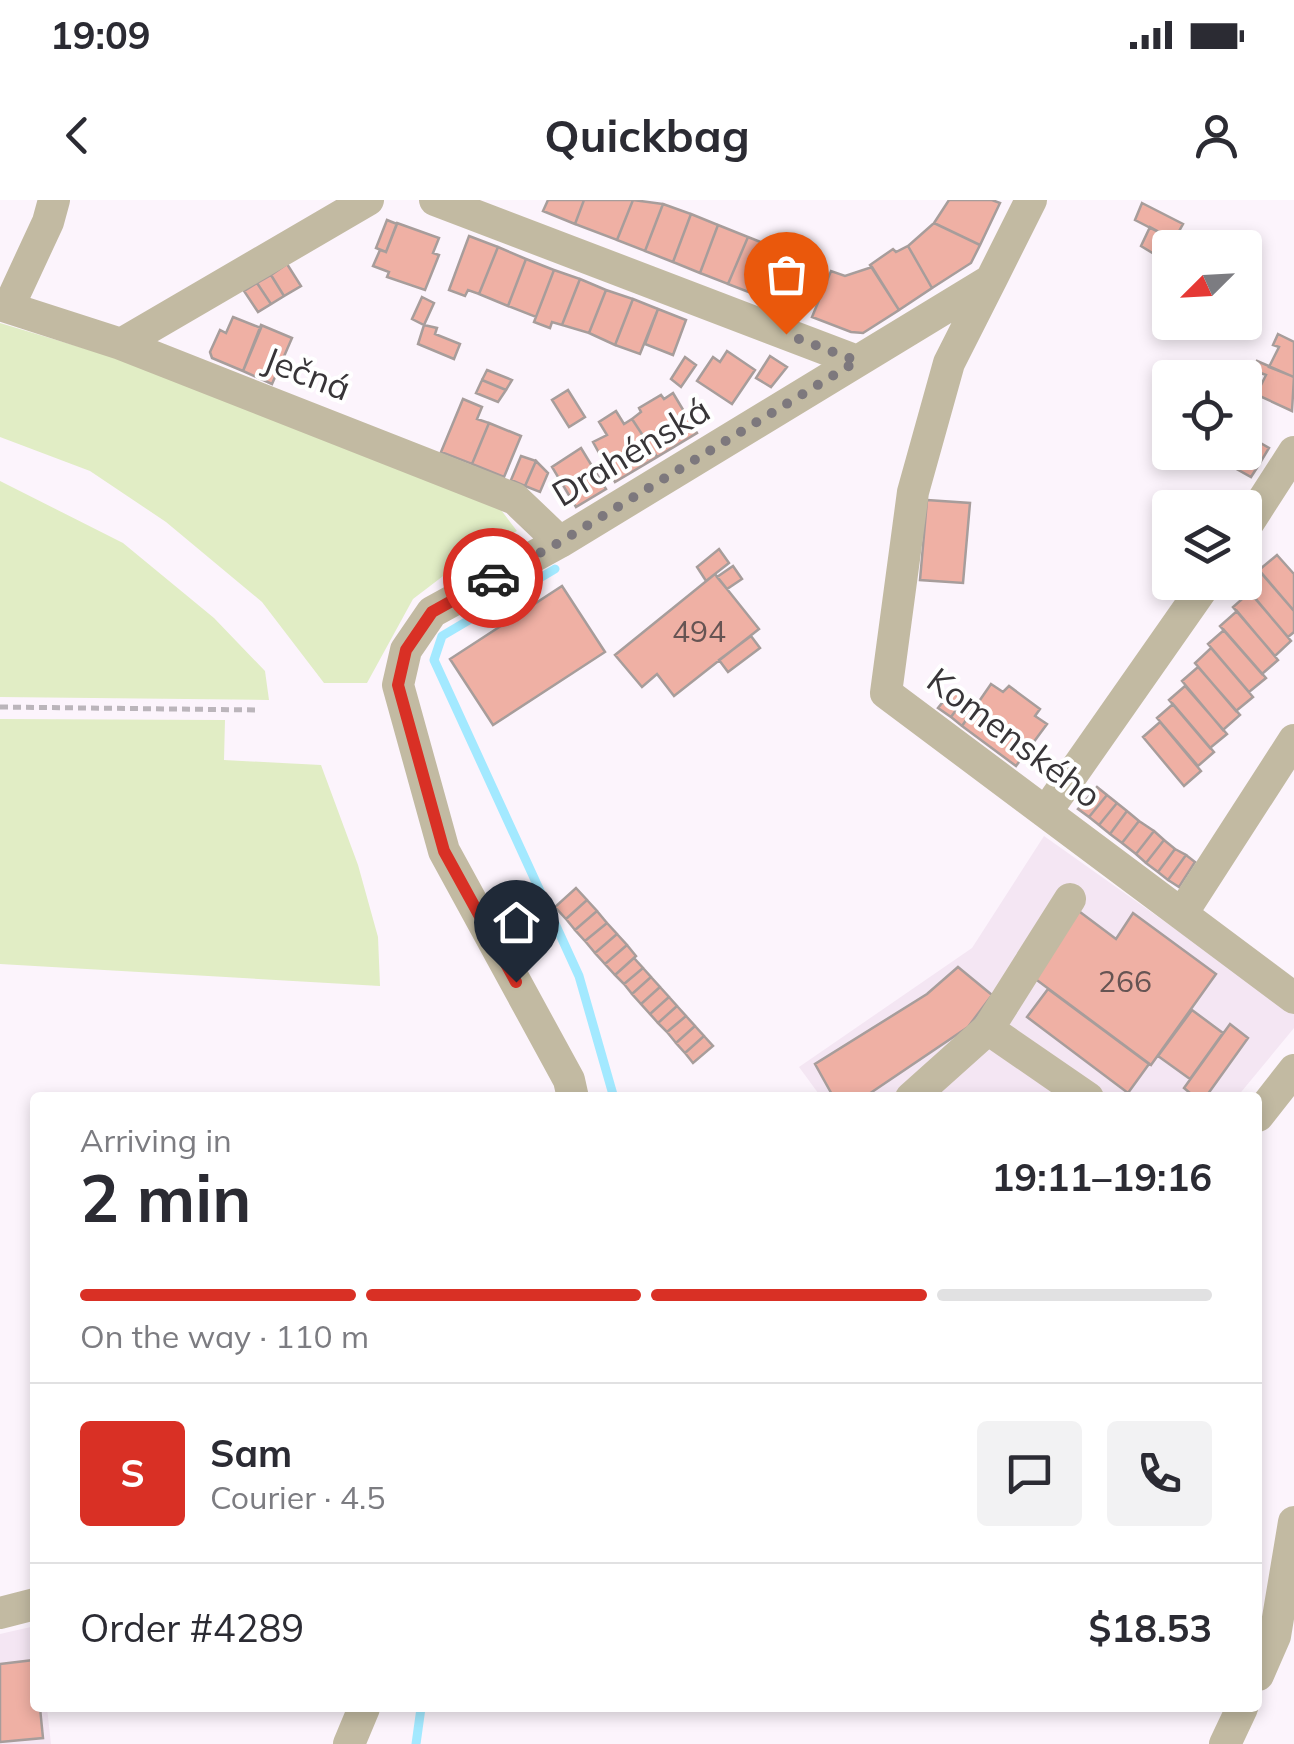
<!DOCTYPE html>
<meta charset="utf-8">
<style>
:root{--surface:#fff;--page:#f2f2f3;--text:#2b2b33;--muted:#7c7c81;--line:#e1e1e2;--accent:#d93025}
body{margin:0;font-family:Mulish,sans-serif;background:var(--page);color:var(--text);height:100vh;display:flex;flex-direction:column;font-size:38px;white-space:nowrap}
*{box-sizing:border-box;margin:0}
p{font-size:32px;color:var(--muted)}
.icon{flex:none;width:55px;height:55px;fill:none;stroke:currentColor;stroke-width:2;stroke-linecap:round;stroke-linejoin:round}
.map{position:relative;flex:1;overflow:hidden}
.panel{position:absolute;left:30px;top:892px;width:1232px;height:620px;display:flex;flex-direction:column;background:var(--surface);border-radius:10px;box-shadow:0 5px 15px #0003}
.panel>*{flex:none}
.needle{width:65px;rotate:246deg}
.fabs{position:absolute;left:1152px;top:30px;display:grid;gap:20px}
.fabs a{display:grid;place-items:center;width:110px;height:110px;border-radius:10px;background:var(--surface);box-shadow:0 5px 15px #0003;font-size:50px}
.pin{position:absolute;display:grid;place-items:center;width:85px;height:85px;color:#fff;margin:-102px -42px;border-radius:50% 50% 50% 0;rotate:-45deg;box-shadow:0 0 10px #0007}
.pin .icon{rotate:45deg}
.courier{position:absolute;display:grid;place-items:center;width:100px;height:100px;margin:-50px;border:8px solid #d93025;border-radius:50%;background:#fff;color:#222;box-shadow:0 2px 12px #0007}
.headline em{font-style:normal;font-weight:700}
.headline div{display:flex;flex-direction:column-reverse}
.headline{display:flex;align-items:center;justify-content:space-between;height:170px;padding:0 50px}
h1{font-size:65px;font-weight:700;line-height:75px}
.bar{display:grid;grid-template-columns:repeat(4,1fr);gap:15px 10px;align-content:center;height:120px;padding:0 50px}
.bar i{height:12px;border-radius:8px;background:var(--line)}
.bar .on{background:var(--accent)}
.bar p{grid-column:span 4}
.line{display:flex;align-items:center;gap:25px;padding:0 50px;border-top:2px solid var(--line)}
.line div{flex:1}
.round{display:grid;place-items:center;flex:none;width:105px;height:105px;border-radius:10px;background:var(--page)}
.status{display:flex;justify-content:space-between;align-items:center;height:70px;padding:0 50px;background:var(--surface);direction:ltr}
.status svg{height:28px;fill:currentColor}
header{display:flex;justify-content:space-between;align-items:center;height:130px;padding:0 50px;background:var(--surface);font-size:45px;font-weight:700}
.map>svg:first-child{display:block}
.built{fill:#f4e6f3}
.green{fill:#e1edc5}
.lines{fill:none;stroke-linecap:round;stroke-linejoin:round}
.stream{stroke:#a3e9ff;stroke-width:9}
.building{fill:#efb0a4;stroke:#a79d9b;stroke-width:2.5}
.path{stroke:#bbb5bb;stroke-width:5;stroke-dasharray:8 5;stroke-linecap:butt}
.minor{stroke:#c2baa2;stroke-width:32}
.done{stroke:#7d787d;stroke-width:10;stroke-dasharray:0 18}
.route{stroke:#d93025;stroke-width:12}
.labels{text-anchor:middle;stroke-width:8;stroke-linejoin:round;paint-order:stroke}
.number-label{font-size:30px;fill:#665453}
.street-label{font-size:35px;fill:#383538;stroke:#fff}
</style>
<div class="status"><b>19:09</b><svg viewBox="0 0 49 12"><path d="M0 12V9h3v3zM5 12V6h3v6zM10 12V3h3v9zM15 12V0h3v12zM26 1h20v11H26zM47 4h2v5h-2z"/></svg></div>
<header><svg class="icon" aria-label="back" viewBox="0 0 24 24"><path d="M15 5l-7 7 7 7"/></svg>Quickbag<svg class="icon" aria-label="person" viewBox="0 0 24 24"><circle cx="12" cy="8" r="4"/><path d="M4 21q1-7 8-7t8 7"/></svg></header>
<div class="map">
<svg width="1294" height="1544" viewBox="0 0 1294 1544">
<rect width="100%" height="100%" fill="#fcf4fc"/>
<path class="built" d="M1044 636 1294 813V828L1237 897H821L799 867 972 748Z
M35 1426V1508H47L51 1544H0V1434Z"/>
<path class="green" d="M0 123 113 157 498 306 517 331 451 370 413 399 367 483H324L262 402 166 322 90 271 0 237Z
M0 281 123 343 214 418 265 471 269 500 0 497Z
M0 519 225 520 224 560 321 565 358 665 378 737 380 786 0 764Z"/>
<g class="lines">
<path class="stream" d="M555 369 442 436 434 460 579 776 614 898
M416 1544 421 1508"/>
</g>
<path class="building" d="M548 0H584L575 24 543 11Z
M584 0H633L617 40 575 24Z
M633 0 663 4 645 51 617 40Z
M949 0H992L1000 3 980 45 934 23Z
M1142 3 1183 24 1174 40 1135 20Z
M663 4 691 14 673 62 645 51Z
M691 14 718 25 700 73 673 62Z
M387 20 397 24 386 52 376 48Z
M397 23 439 38 433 53 439 55 425 90 387 77 389 72 373 66 380 50 386 52Z
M934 23 980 45 971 63 932 88 908 46Z
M718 25 748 37 728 84 700 73Z
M1150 27 1174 40 1164 60 1141 46Z
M469 36 498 47 479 94 468 90 465 96 449 90Z
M748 37 776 48 756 95 728 84Z
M908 46 932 88 899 110 870 65 893 49 896 52Z
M498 47 526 59 508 106 479 94Z
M776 48 807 59 789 108 756 95Z
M526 59 554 70 536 117 508 106Z
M287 64 301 86 284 96 271 75Z
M872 67 899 110 863 133 851 132 812 117 831 71 845 76Z
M554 70 580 79 562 125 552 122 550 128 534 122Z
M271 75 284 96 271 104 257 83Z
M580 79 606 90 589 133 562 125Z
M257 83 271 104 258 112 244 91Z
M606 90 633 99 615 145 589 133Z
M422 97 434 103 424 125 412 119Z
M633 99 658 109 640 154 615 145Z
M658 109 686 120 673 155 645 144Z
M233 117 261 128 243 171 212 158 210 152 220 130 226 133Z
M261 125 292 138 272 184 243 171Z
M424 125 437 128 435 134 460 144 454 159 418 144Z
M1278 134 1294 142V177L1269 167 1279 147 1273 145Z
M727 151 755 170 732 204 697 181 713 157 720 162Z
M770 156 787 167 771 187 756 178Z
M685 157 696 165 681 187 671 179Z
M1257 161 1294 177 1292 211 1251 192 1253 186 1259 189 1266 175 1253 170Z
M487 170 512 180 506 190 482 180Z
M482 180 506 190 498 202 476 193Z
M568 190 585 217 569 227 552 200Z
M673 193 697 233 657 257 632 219 641 212 639 208 661 195 664 199Z
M463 199 482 207 477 219 489 223 472 264 441 252Z
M616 211 624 224 632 219 657 257 615 282 593 242 607 235 599 222Z
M489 223 521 236 504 277 472 264Z
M1245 234 1269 248 1260 263 1243 252Z
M581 248 606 289 576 307 552 267Z
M1233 252H1243L1260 263 1251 277 1226 263Z
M521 256 536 261 525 286 511 280Z
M536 261 548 273 540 292 525 286Z
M927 300 970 303 963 383 920 380Z
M719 349 729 363 706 381 697 367Z
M1277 355 1294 374V411L1259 370Z
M733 366 742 379 727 389 717 377Z
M715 374 759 429 674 496 657 474 642 487 615 455Z
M1262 374 1294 411V432L1288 437 1246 388Z
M562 386 605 452 493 525 450 459Z
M1250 392 1291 441 1275 456 1233 407Z
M1237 411 1278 460 1262 474 1220 426Z
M1224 430 1266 478 1249 492 1208 444Z
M751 436 760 448 728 472 719 460Z
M1211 448 1253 497 1236 511 1195 463Z
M1198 467 1240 515 1223 530 1182 481Z
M991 484 1003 492 1009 486 1040 509 1035 516 1047 524 1016 566 962 526Z
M1185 486 1227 534 1210 548 1169 500Z
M954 488 966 496 951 517 938 508Z
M966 496 977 504 962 526 951 517Z
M1173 504 1214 552 1198 566 1157 518Z
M1160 522 1201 571 1184 586 1143 537Z
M1097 587 1107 595 1089 617 1078 609Z
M1107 595 1117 603 1099 625 1089 617Z
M1117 603 1127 611 1110 634 1099 625Z
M1127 611 1139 621 1122 643 1110 634Z
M1139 621 1154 631 1136 654 1122 643Z
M1154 631 1164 640 1146 663 1136 654Z
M1164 640 1175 649 1158 672 1146 663Z
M1175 649 1186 655 1168 680 1158 672Z
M1186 655 1195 662 1179 687 1168 680Z
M576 688 587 700 566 719 555 707Z
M587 700 597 711 575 730 566 719Z
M1076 709 1116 739 1133 713 1216 774 1151 865 1030 775Z
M597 711 607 723 585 741 575 730Z
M607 723 617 734 595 753 585 741Z
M617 734 627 745 605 764 595 753Z
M627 745 636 756 615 775 605 764Z
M634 758 643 768 624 784 615 775Z
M958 767 992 795 968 827 863 898H834L815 864 927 794Z
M643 768 651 777 632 794 624 784Z
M651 777 660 787 641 804 632 794Z
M660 787 669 797 650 814 641 804Z
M1048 789 1149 864 1128 893 1027 817Z
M669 797 677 806 658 823 650 814Z
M677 806 686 816 667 832 658 823Z
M1192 810 1223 833 1190 879 1158 856Z
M686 816 695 826 676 843 667 832Z
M1230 824 1248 838 1205 898H1196L1184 888Z
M695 826 704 836 685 853 676 843Z
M704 836 713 846 693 863 685 853Z
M34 1460 35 1508H40L43 1538 0 1542V1464Z"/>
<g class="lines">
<path class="path" d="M0 507 258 510"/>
<path class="minor" d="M435 0 857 161
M991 80 949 163 913 292 886 493 1294 798
M0 105 121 144 515 299 560 342
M9 106 48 22 54 0
M121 144 368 0
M1245 328 1294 252
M1046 612 1207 382
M1183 712 1294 540
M988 829 1088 898
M573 898 569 880 444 651 398 485 406 450 432 412 560 342 991 80 1031 0
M911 898 988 829 1070 699
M1258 916 1294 870
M0 1413 35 1404
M1258 1475 1275 1436 1294 1322
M349 1544 364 1508
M1225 1544 1242 1508"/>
</g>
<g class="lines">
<path class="done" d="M493 378 560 342 857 161 786 134"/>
<path class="route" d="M493 378 432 412 406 450 398 485 444 651 516 782"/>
</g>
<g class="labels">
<g class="number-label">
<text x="699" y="442">494</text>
<text x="1125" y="792">266</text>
</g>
<g class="street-label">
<text transform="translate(307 174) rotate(21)" y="12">Ječná</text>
<text transform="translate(631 252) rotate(-31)" y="12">Drahénská</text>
<text transform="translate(1014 538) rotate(37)" y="12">Komenského</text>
</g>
</g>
</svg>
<div class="fabs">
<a><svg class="needle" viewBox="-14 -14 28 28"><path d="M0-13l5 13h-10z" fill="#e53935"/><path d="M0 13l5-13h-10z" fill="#7c7c81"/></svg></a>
<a><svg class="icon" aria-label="locate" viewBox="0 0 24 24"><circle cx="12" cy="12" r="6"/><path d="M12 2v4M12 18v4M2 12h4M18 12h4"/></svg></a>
<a><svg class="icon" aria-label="layers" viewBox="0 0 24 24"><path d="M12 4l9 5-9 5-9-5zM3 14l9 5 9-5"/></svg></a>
</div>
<div class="pin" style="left:786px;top:134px;background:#ea580c"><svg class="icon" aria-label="bag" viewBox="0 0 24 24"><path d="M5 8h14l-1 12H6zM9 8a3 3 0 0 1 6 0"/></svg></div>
<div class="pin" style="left:516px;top:782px;background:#1f2937"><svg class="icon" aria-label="home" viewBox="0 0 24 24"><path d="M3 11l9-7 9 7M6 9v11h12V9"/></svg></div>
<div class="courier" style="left:493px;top:378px"><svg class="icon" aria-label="car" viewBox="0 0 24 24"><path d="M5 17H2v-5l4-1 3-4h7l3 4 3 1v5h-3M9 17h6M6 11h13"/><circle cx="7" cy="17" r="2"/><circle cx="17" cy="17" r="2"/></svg></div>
<section class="panel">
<div class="headline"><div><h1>2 min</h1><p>Arriving in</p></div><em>19:11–19:16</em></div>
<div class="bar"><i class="on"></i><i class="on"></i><i class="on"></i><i></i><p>On the way · 110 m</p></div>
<div class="line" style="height:180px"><b class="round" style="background:var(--accent);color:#fff">S</b><div><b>Sam</b><p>Courier · 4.5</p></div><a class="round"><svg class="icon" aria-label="chat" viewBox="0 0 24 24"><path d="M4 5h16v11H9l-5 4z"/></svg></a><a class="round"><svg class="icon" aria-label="phone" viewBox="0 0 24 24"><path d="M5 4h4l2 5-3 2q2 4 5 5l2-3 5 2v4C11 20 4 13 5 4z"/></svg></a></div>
<div class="line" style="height:130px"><div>Order #4289</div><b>$18.53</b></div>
</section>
</div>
